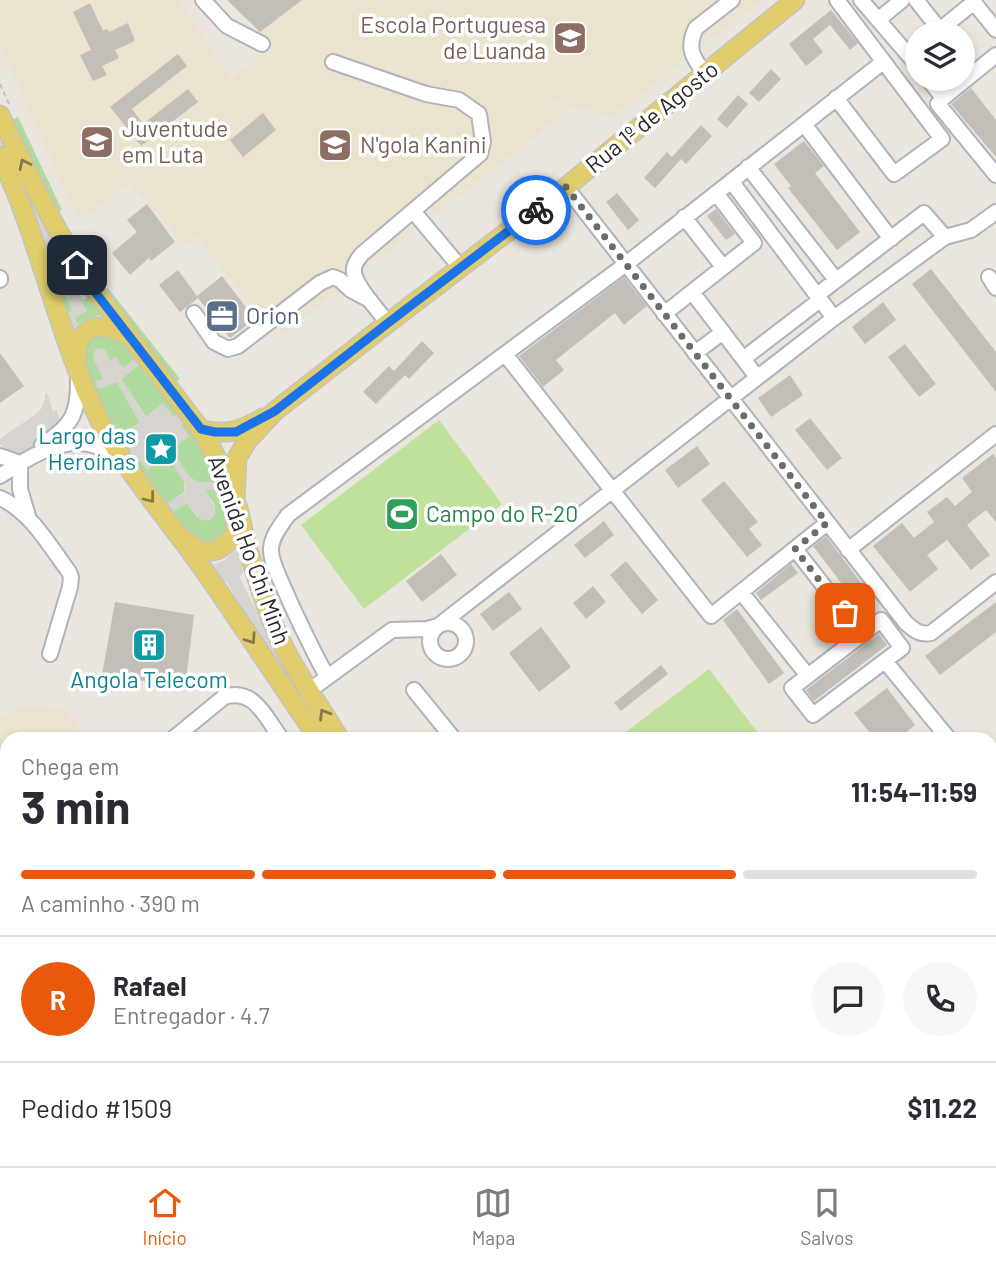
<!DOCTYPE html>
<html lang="pt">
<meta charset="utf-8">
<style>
:root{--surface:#fff;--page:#f7f7f7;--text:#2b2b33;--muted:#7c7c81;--line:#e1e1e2;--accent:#ea580c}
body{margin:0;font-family:Barlow,sans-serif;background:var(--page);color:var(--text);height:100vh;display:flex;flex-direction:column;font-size:26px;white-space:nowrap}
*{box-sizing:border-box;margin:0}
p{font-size:23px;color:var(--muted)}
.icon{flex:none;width:38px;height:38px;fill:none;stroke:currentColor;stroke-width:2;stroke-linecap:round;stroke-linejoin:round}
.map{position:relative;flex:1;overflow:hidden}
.details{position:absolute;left:0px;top:732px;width:998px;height:436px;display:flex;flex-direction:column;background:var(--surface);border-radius:21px 21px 0 0;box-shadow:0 4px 10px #0003}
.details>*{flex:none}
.fabs{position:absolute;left:905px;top:21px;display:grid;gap:14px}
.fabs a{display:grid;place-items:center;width:70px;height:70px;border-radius:50%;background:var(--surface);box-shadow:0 4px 10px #0003;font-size:35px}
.pin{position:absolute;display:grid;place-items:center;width:60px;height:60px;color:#fff;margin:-30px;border-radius:14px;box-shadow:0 4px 10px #0006}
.courier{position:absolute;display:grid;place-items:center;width:70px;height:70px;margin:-35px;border:5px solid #1a73e8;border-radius:50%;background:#fff;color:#222;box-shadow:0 2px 9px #0007}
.overview em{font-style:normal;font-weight:700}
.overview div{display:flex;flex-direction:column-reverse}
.overview{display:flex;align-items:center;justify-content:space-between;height:119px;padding:0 21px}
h1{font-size:46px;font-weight:700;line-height:52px}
.bar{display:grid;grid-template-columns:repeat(4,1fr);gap:10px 7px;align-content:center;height:84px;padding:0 21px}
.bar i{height:9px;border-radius:5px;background:var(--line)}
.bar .selected{background:var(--accent)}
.bar p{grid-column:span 4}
.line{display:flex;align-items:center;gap:18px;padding:0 21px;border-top:2px solid var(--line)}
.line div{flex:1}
.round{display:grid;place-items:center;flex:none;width:74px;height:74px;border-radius:37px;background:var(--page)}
.menu{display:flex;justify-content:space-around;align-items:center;height:98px;border-top:2px solid var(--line);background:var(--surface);font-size:19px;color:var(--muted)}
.menu a{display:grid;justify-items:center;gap:4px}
.menu .selected{color:var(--accent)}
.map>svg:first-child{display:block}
.education{fill:#eae3ce}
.green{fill:#b0db9f;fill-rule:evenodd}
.pitch{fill:#bfe19c}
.plaza{fill:#d7d4cf}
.building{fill:#c3bfb8}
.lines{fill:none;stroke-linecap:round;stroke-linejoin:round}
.minor-casing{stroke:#b0b2bc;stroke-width:18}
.major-casing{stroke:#c3c3c3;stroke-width:21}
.path{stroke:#c3c3c3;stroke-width:2;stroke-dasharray:5 3.5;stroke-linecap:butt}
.minor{stroke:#fff;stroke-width:14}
.major{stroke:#e1cd6b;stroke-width:18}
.oneway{stroke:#857b4a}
.done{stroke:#6d6b68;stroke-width:7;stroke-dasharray:0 12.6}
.route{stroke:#1a73e8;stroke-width:9}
.labels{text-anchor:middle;stroke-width:7;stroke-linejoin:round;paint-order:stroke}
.education-label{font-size:23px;fill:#785e54;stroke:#fff;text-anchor:start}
.street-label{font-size:23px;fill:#292929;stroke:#fff}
.service-label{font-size:23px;fill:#4e5e75;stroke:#fff;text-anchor:start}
.culture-label{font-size:23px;fill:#0d838f;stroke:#fff;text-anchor:end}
.leisure-label{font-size:23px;fill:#27864d;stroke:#fff;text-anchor:start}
</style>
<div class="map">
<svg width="996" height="1166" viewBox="0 0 996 1166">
<rect width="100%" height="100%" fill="#eae5dd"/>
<path class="education" d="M0 0H178L231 81 272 47 259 33 302 0H761L612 116 486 83 570 108 277 338 196 235 185 245 129 182 82 219 71 203 0 44Z
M22 706 67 711 83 738H7V826L0 817V720Z"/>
<path class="green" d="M18 117 62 210 56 213 12 120Z
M20 190 50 250 55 247 85 290 79 294 82 300 90 297 103 314C89 319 76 320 70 335Z
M108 288 180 379 175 383 103 292Z
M99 332 115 334 129 348 199 439 215 474 231 523 224 538 208 545 194 539 121 446 103 414 83 355C85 344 90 339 99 332ZM138 365 121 379 146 417H174L178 414 180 425 173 449C178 460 186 479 199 482 204 483 211 482 217 482L220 490 204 489 215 505 211 519C198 523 194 512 187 503L173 511 168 504 184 492C187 481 178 464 167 460 161 457 155 458 150 458 143 458 139 457 134 461L131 450 140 422 117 382 110 384 103 380 123 368Z"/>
<path class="pitch" d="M439 420 502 504 364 609 301 525Z
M709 669 762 738H618Z"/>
<path class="plaza" d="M0 136 55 247 53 248 87 311 75 318 78 323 73 328 70 335 64 316 72 310 46 252 49 250 0 149Z
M102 348 106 351 110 361 116 357 123 368 134 359 139 365 121 379 145 417 163 403 174 417 179 414 185 422 181 425 189 436 173 449 184 469 191 478 199 482H217L220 491 205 489 216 509 214 516 211 519 207 521 200 519 187 503 173 511 167 503 184 493 186 487 184 482 172 463 162 458 147 470 138 458 133 461 127 454 131 450 121 437 139 422 117 382 110 384 106 387 98 388 95 381 103 379 94 360 93 354 96 349Z
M47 393 53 412 57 410 61 427 21 454H12L6 450 0 444V439L36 414 41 409 45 399V394Z
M239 547 243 573 239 576 291 680 330 738H324L287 684 226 581 221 583 206 565 216 564 225 560Z"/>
<path class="building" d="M227 0H302L260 32Z
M90 3 103 31 107 29 109 32 128 23 135 41 115 50 119 58 102 66 107 75 93 81 80 55 91 50 73 12Z
M831 10 858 43 850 50 830 25 813 39 823 52 806 66 789 44Z
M178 54 187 66 132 109 143 124 188 89 198 102 141 146 110 107Z
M771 69 781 79 759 102 749 93Z
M971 88 996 120V157L951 104Z
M738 95 748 104 727 128 717 119Z
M263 113 276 130 243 157 230 140Z
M701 125 712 136 686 164 681 159 655 188 644 178 667 152 672 157Z
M804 141 824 166 815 173 860 232 837 250 788 188 791 186 774 164Z
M617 193 639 220 628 230 606 202Z
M147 204 175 242 151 261 149 258 130 275 112 253 137 232 127 220Z
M716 209 735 234 726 240 707 216Z
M931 269 996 352V392L912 284Z
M178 270 197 296 222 276 255 319 230 338 198 298 180 312 159 285Z
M624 277 647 306 624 325 615 313 556 360 564 370 543 387 519 356Z
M883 302 896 320 865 344 852 327Z
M422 341 434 353 409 379 405 375 376 404 363 392 389 366 394 371Z
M905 344 936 384 919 397 888 357Z
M0 353 24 386 0 403Z
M790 375 803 395 771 417 758 398Z
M810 418 842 458 827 470 795 430Z
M697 446 710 464 678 488 665 470Z
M993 454 996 458V522L986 510 967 525 990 555 971 570 947 540 927 555 938 569 910 592 873 546 902 523 914 538 934 522 927 512 947 497 955 506 972 492 962 478Z
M724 481 758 522 749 529 762 545 747 557 701 500Z
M604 521 614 535 585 558 574 545Z
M826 536 871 596 859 606 813 546Z
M441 554 457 575 422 602 406 581Z
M626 561 658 600 642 614 610 575Z
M791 564 798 573 761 600 756 593Z
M593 586 606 602 586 619 573 603Z
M509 592 522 609 493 631 480 614Z
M115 602 194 615 185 687 102 675Z
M996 602V632L940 675 925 656Z
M737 609 784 673 769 684 723 620Z
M541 627 571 667 539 692 509 653Z
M879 634 887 645 814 701 806 690Z
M661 665 668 674 621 711 614 703Z
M887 688 915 725 899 738H874L854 713Z"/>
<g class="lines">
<g class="minor-casing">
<path id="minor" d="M203 0 227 26 262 44
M861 0 917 65
M916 0 940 30
M972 0 996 30
M878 20 902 0
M936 33 974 2
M333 62 426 94 459 100 479 114 483 142 480 154 362 254C359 258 354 263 354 269 352 283 379 311 388 323
M705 74C693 58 686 48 696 28L732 0
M928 79 943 98 996 55
M836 98 894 174 942 139 837 0
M943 98 938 104 996 175
M804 124 891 239
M748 167 836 280
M731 181 834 318
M566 187 906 623C915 631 920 635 931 633L996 582
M413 211 460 267
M684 217 723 267
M989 277 996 288
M0 278V280
M692 292 757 377
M817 295 924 213 945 237
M194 313 214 342 228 349 238 346 320 283 333 277 340 280 351 290 366 298
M664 314 754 243 716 193
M695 353 723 332
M505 354 711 616 827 523
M743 359 820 300
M42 445C73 425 79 413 78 376
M0 456 20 463
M20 463V489L28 516
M0 476C27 459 59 436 93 445 103 448 113 455 122 461
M0 498C31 512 49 545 69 572L71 577 70 587 50 654
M795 549 862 635
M848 550 996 434
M741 592 808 676
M881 620 902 648 813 715 792 688Z
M430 641a18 18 0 1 1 36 0a18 18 0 1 1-36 0Z
M885 661 948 738
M327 677C311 647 296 616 282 584 278 574 270 559 271 548 272 536 281 525 288 515L626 264 883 62
M310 690 392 630 427 629 438 626 834 318 945 237 971 230 996 212
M414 690 453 738
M174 738 224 697C254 687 266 718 281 738
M990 752 995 758H996
M990 865 996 862
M990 957 996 953
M0 982 7 1008
M0 1043 7 1091
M990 1086 996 1095
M17 1160 18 1166
M34 1160 35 1166
M565 1160 569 1166
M772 1160 776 1166
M80 1166 85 1160
M461 1166 462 1160
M476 1166 479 1160
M871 1166 880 1160"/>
</g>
<g class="major-casing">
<path id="major" d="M0 115C28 174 56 233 92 287L201 430C214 451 225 474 234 497 239 509 241 522 244 534 251 560 259 586 268 611 285 658 314 697 339 738
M0 156C41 241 57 335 99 419 125 470 163 513 196 559 238 618 277 679 318 738
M77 362C74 327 98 319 126 335
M201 430C229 435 238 432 263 418
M178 534 188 543 200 550 207 552 217 550 225 545 234 535 236 526 235 499 237 458 247 441 275 411 388 323 566 187 795 0
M599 1160 602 1166
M619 1160 621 1166"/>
</g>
<path class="path" d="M0 84 9 104"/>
<use href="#minor" class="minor"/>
<use href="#major" class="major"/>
</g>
<defs><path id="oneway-chevron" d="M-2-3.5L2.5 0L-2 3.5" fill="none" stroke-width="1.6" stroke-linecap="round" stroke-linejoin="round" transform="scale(1.75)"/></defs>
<g class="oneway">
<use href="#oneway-chevron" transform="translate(24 164) rotate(-116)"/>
<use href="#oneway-chevron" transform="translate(150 498) rotate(52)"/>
<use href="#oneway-chevron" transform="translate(251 639) rotate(56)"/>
<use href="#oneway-chevron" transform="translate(324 714) rotate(-121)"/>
</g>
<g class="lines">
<path class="done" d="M536 210 566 187 827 523 795 549 845 613"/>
<path class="route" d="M77 265 92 288 201 429 215 432H236L275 411 388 323 536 210"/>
</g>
<defs>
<g id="school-square" transform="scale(1.75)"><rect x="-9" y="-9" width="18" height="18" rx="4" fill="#8d6e63" stroke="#fff"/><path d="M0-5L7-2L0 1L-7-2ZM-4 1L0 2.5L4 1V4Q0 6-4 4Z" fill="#fff"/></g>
<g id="university-square" transform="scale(1.75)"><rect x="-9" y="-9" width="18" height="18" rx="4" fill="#8d6e63" stroke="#fff"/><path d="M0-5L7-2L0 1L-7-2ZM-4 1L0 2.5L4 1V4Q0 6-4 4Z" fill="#fff"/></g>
<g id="office-square" transform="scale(1.75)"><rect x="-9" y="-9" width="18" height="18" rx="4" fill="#5c6f8a" stroke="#fff"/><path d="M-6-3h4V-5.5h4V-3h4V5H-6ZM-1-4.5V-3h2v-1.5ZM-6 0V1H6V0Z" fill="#fff"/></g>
<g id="sight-square" transform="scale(1.75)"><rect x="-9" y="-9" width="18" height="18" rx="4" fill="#0f9aa8" stroke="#fff"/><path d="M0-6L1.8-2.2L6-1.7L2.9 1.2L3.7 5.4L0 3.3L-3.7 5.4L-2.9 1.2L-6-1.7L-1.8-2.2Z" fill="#fff"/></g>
<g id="stadium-square" transform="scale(1.75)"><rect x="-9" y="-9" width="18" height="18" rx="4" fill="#2e9e5b" stroke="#fff"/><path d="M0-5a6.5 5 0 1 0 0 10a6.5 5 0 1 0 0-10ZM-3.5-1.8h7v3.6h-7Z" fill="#fff"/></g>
<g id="building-square" transform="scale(1.75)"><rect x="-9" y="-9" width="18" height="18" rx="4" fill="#0f9aa8" stroke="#fff"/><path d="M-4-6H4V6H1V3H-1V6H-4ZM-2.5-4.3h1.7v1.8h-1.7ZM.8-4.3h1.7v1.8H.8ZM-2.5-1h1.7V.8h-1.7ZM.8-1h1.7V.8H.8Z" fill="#fff"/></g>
</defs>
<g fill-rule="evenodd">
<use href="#school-square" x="570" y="38"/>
<use href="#university-square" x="97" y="142"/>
<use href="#university-square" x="335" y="145"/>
<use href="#office-square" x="222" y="316"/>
<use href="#sight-square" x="161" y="449"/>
<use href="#stadium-square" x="402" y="514"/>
<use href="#building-square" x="149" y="645"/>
</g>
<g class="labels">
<g class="education-label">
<text x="546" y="33" text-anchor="end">Escola Portuguesa<tspan x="546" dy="26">de Luanda</tspan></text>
<text x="122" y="137">Juventude<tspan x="122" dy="26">em Luta</tspan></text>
<text x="360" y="153">N'gola Kanini</text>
</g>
<g class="street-label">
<text transform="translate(652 117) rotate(-39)" y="8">Rua 1º de Agosto</text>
<text transform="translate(249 550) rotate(70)" y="8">Avenida Ho Chi Minh</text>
</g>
<g class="service-label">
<text x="246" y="324">Orion</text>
</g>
<g class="culture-label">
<text x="136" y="444">Largo das<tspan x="136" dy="26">Heroínas</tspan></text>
<text x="149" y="688" text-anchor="middle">Angola Telecom</text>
</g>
<g class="leisure-label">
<text x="426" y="522">Campo do R-20</text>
</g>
</g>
</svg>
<div class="fabs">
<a><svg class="icon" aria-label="layers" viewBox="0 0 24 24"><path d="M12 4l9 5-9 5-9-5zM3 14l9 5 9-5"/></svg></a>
</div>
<div class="pin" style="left:845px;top:613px;background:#ea580c"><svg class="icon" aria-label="bag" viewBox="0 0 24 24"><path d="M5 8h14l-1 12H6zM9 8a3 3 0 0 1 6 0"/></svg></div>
<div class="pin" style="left:77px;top:265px;background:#1f2937"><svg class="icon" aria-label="home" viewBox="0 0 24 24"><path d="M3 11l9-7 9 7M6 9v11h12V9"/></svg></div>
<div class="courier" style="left:536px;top:210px"><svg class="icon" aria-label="bike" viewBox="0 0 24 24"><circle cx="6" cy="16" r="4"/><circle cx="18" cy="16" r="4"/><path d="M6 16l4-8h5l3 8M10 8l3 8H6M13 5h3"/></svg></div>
<section class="details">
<div class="overview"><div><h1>3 min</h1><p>Chega em</p></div><em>11:54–11:59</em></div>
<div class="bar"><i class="selected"></i><i class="selected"></i><i class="selected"></i><i></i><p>A caminho · 390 m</p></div>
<div class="line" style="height:126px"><b class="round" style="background:var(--accent);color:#fff">R</b><div><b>Rafael</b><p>Entregador · 4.7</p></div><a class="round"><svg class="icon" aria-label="chat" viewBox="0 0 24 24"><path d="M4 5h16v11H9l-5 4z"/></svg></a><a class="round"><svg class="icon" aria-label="phone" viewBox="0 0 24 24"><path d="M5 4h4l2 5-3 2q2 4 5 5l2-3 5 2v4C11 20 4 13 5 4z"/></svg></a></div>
<div class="line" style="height:91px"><div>Pedido #1509</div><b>$11.22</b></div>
</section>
</div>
<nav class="menu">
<a class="selected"><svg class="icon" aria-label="home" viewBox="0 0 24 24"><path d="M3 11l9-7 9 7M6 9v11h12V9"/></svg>Início</a>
<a><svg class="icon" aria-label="map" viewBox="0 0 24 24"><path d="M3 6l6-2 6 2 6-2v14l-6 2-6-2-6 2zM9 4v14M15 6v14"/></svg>Mapa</a>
<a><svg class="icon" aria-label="saved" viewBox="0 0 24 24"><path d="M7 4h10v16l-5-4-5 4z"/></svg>Salvos</a>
</nav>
